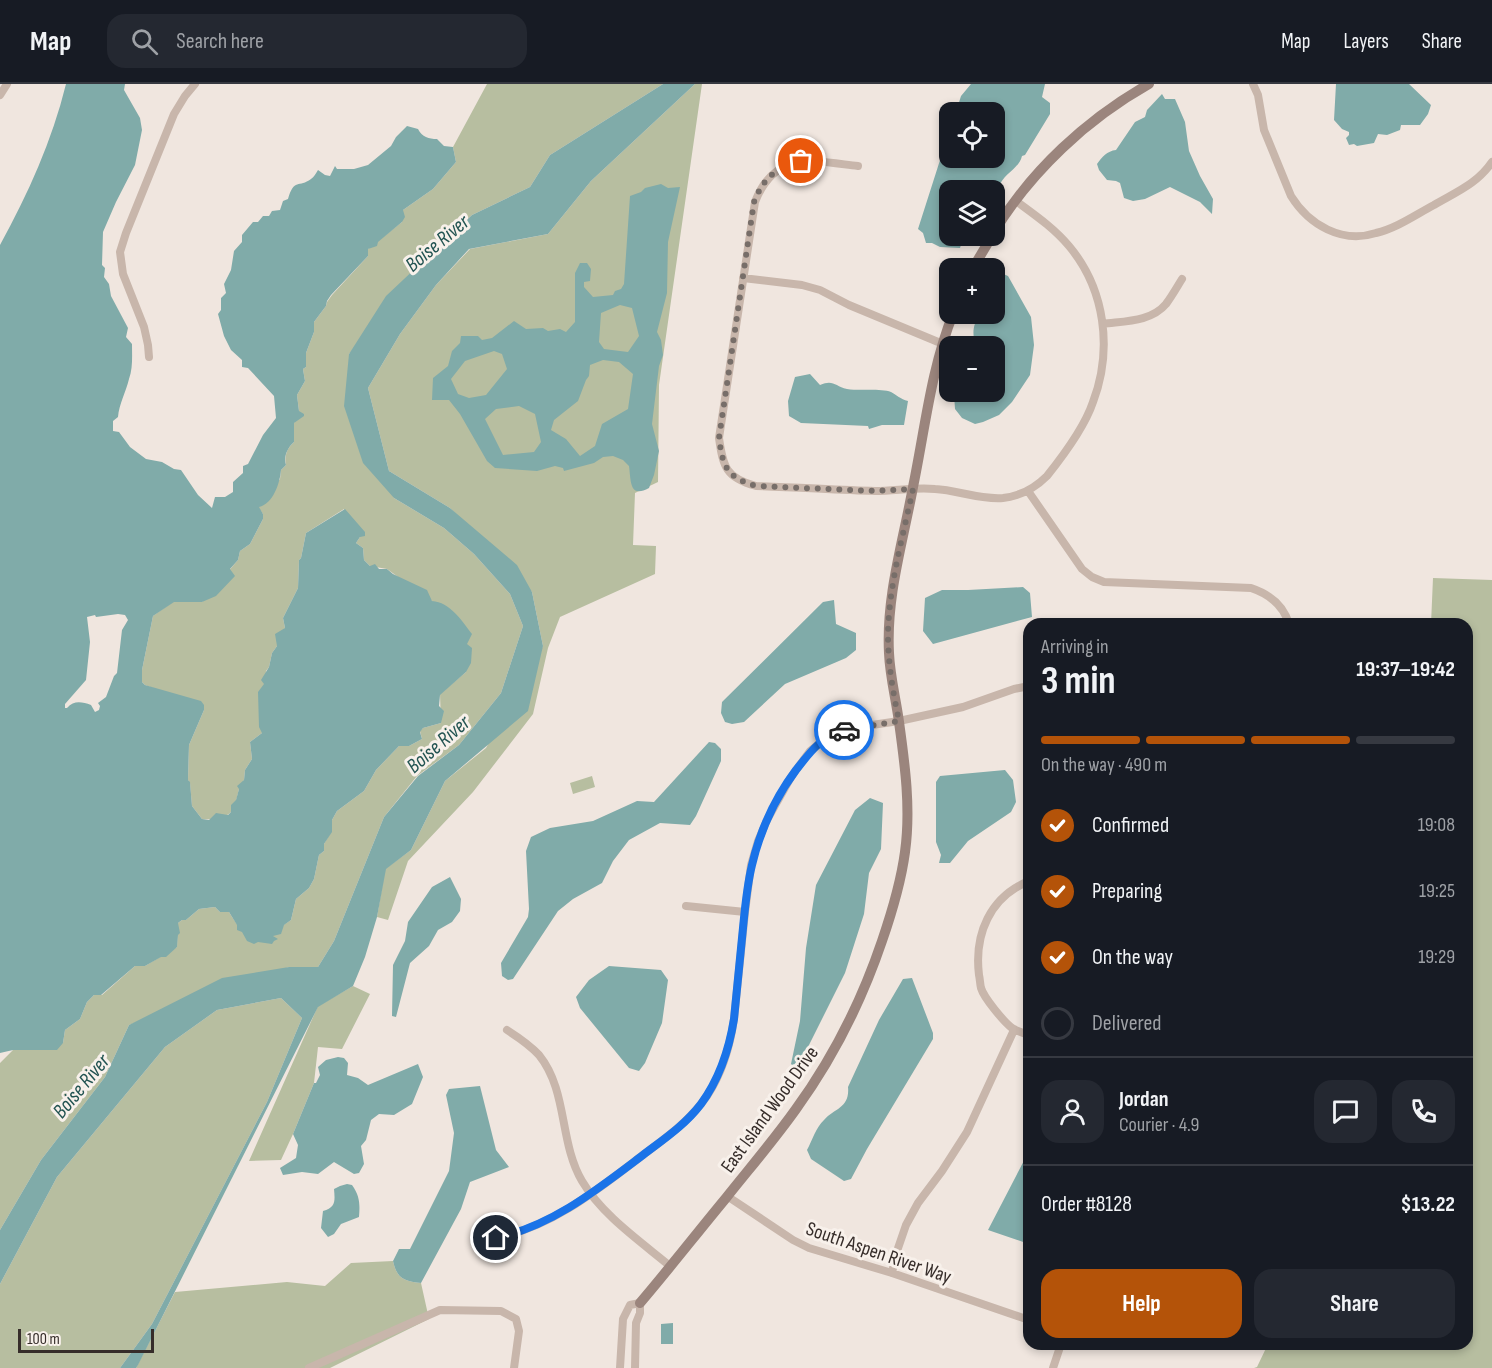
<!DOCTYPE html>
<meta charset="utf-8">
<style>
:root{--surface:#171b24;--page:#242831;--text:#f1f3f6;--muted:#9ea1a6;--line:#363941;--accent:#b45309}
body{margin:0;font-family:"Sofia Sans Condensed",sans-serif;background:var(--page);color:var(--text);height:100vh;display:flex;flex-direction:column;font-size:22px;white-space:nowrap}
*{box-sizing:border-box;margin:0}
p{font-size:20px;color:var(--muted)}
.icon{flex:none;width:33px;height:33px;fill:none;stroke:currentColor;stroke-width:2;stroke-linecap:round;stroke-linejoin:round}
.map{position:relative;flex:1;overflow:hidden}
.side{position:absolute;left:1023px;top:534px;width:450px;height:732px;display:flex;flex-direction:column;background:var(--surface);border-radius:18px;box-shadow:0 3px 9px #0003}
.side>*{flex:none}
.tools{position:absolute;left:939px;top:18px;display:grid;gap:12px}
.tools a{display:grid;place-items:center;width:66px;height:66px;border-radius:12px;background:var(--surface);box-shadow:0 3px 9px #0003;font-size:30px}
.scale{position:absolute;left:18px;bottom:15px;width:136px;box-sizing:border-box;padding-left:6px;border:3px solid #362d2a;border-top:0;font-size:16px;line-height:21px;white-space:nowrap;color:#362d2a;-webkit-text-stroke:4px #f8f1eb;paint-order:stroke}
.pin{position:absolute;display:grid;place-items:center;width:51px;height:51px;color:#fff;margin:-26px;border:3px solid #fff;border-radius:50%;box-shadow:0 2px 6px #0007}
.courier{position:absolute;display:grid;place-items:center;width:60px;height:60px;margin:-30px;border:4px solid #1a73e8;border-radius:50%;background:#fff;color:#222;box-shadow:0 2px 8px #0007}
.head em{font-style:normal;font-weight:700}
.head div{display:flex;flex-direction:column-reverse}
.head{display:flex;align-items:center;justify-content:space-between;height:102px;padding:0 18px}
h1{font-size:39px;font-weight:700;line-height:45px}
.bar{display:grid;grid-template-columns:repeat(4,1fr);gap:9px 6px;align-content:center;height:72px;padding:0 18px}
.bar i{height:8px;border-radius:4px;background:var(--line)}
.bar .current{background:var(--accent)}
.bar p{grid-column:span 4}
.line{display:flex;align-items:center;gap:15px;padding:0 18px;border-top:2px solid var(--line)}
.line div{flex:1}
.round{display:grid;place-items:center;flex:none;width:63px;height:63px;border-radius:18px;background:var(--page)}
ol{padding:0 18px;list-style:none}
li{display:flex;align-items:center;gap:18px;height:66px}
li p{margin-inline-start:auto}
li .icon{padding:6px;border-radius:50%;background:var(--accent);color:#fff;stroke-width:4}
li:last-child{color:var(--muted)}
li i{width:33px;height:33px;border:3px solid var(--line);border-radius:50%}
.action{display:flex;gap:12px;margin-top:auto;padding:12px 18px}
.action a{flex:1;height:69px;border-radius:18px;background:var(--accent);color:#fff;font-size:24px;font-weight:700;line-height:69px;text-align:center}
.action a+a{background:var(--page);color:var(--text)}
header{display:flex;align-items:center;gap:36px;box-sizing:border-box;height:84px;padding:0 30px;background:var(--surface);border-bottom:2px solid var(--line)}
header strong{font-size:28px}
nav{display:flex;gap:33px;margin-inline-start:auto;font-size:21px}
.search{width:420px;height:54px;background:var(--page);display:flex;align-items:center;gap:15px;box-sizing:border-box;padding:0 21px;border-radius:18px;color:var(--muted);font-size:22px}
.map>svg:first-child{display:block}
.green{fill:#b7bea0}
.water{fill:#80aba9;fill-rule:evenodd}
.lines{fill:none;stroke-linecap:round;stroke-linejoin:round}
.street{stroke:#c8b6ab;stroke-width:8}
.secondary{stroke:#9b857d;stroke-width:10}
.done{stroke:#776e69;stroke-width:6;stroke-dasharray:0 10.8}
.route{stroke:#1a73e8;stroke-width:8}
.labels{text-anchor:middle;stroke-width:6;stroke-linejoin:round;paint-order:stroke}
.street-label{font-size:20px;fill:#362d2a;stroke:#f8f1eb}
.water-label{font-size:21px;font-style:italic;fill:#235452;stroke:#f8f1eb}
</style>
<header>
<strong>Map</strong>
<div class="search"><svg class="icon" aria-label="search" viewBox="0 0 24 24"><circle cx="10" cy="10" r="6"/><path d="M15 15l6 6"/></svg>Search here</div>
<nav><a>Map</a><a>Layers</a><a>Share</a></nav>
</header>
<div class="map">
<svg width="1492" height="1284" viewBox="0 0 1492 1284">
<rect width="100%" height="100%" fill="#f0e6df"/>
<path class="green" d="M487 0H663L550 71 530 103 472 131 431 171 349 270 394 414 444 444 474 470 510 510 523 542 501 609 459 661 417 692 384 733 334 857 318 883H289L129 941 105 993 41 1076 0 1146V979L13 966 63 959 65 946 80 935 87 918 94 911H102L135 882H145L177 863 178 839 182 836H186L199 825 215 823 220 828H229C238 843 243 848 258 857 273 851 278 844 291 836L296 815 309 804 314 795 319 771 324 767V760L331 748 332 736 337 727 364 707 376 686 399 662H409L422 655 420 647 423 644 441 639 440 610 466 588 467 560 432 517 387 485 370 482 364 476 363 464 356 459 360 453 344 425 306 449 301 474 299 476 298 504 283 534 285 544 277 562 272 569 269 583 266 587 262 649 250 658 252 675 245 686 244 696 239 705 236 717 232 721 231 728C224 735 211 736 202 735L192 722 190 699 188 696 189 661 204 626 161 607 145 601 142 598V586L153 532 174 517 202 518 238 476 240 467 250 460 263 435V430L258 423 280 395 281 386 286 381C284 373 287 364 294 358V339L299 327 297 311 305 297 303 285 306 283V269L314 248V238L326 222 327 218 332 211 368 172V165L402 138 403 126 433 105 456 78 453 63Z
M695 0H702L659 301 658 398 635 409 633 461 656 462 655 490 560 533 548 564 533 630 473 708 408 777 388 836 377 833 385 785 411 766 445 697 486 664 543 562 532 508 450 424 389 387 368 304 400 250 436 201 470 165 548 150 591 97Z
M1433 494 1492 496V1284H1254L1257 1283 1268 1260H1467V540H1431Z
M592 692 595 703 573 710 570 699Z
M353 902 370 910 342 965 318 963 314 999 293 1050 281 1076 249 1077 318 922Z
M281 914 302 934 267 1018 152 1240 120 1284H0V1200L57 1093 165 963 217 926Z
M393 1177C397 1195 404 1197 421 1199L429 1235 330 1284H136L175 1208 287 1198 325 1202 351 1179Z"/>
<path class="water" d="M66 0H125L124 6 140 34 142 46 135 81 116 118 103 148 102 181 105 184 104 193 109 200 111 212 128 244 126 253 132 260C132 272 133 284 129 295 126 308 119 320 118 333L113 337V347L119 348 130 363 146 375 162 378 174 385 181 386 198 411 212 424 215 413H225L233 408V398L243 389V382L248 380 263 351 276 334 274 312 248 284 242 283V276L231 266 224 252 218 230 221 226V214L226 209 224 200 231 186 234 167 242 158V151L253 138H258L263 132H269L272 127 280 126 283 117 288 115C294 94 299 104 311 95 314 93 316 89 318 86L325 91 330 92 335 82 337 85H354L368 81 391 62 396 53 407 42 418 45C422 53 429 55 437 55L444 62 453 63 456 78 433 105 403 126 405 133 402 138 378 158 377 162 368 165V172L331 211 327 217 326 222 314 238V248L306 269V283L303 285 305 297 297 311 299 327 304 330V332L294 339V358C288 363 283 373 286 381L281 386C280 399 273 420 259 423L263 430V435L250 460 240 467 238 476 230 485 235 492 216 512 202 518H174L153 532 142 586V598L145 601 201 617 204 621V626L189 661 188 696 190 698 192 722 202 735 209 736 216 729 228 731 231 728V721L236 716 239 705 237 702 244 696 245 686 252 675 250 658 262 649 259 643 258 608 264 600 261 596 269 583 272 569 277 562 275 550 285 544 283 534 298 504 299 476 301 474 306 449 345 425 365 448V452L360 453 356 459 363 464 364 476 370 482 375 480 379 485H387L393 490 427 506 432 517C450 518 462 537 472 550L467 560 472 564 471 579 466 588 440 611 439 622 444 627 441 639 423 644 420 648 422 655 409 662H399L376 686 364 707 337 727 332 736V748L324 760V767L319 771 314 795 309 804 296 815 291 836 284 841 281 850 273 852 278 855 274 857 272 860 258 858 254 860 247 857 242 848 237 846V841L229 828H220L215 823 199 825 186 836H182L178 839 180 849 178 851 177 863 166 873H161L145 882H135L101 911H94L87 918 80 935 65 946 63 959 57 966H13L0 969V161C28 110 52 57 66 0ZM118 530 125 531 128 536 122 546 117 589 114 592 106 613 98 619 100 622 99 626 95 628 91 621C82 618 74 616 67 624H65V620L86 596 90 558 87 533 95 531 96 533Z
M663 0H695L591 97 548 150 469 165 436 201 400 250 368 304 389 387 450 424 517 481 532 508 543 562 528 627 445 697 411 766 386 785 377 833 365 873 353 902 318 923 138 1281 136 1284H120L152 1240 267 1018 302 934 281 914 217 926 165 963 57 1093 0 1200V1146L41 1076 105 993 129 941 222 894 289 883H318L334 857 384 733 418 692 459 661 501 609 523 542 510 510 474 470 444 444 394 414 363 379 344 322 349 270 386 212 472 131 530 103 550 71Z
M971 0H1045L1042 13 1050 19V30L1025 71 1022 72C1019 85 1003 90 999 103L991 106H950V152H964L960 164 940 163 932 159H926L923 149 918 145 949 48 950 74H994V28H956L961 12Z
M1336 0H1409L1431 21 1428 30 1420 41H1401L1400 46 1387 51 1378 50 1374 59 1357 62 1354 60 1349 61 1346 54 1349 51V48L1342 45 1334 36Z
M1162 10 1165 15H1175L1185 38 1189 67 1200 92 1213 115 1212 130 1200 118 1170 103 1145 115 1133 117 1124 114 1120 99 1116 97 1107 96 1099 86 1097 80C1102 73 1107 67 1116 66L1135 38 1145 33 1147 26Z
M661 100 668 104 680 103 668 158 667 209 657 248 661 256 663 271 659 282 652 340 659 367 654 391 649 404C629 415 631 396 629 382L623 376 613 372 603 373 594 379 564 387 563 384 555 382 537 387 495 384 487 377 460 330 449 316H432L433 294 448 282 452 267 460 259 461 252H478L482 256 492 254 514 237 526 245 543 244 548 247 560 245 566 248 575 238V189L580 179H587L591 185 590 197 584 198V203L593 213 613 211 615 207 621 205 624 200 630 112 641 108 645 104ZM620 221 632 224 639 252 628 268 604 265 599 258 601 229ZM494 267 502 270 507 285 486 311 469 314 458 310 451 295 465 277ZM603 276 619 278 633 290 628 325 602 340 595 362 580 372 566 355 551 346 554 336 578 317 586 296 589 292 590 281ZM519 322 535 330 541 358 534 368 503 371 485 335 496 325Z
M996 187 1008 192 1031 233 1034 261 1030 291 1012 318 999 331 983 338 975 340 962 334 955 325 954 310 957 308H994V262H976C972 251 972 240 981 230H994V200Z
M810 290 820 301C833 295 835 302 847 305 859 307 881 304 891 308 897 311 900 315 908 317L904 341H882L869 345 868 342 801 339 789 332 788 317 795 293Z
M1023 503 1030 509 1032 533 933 560 923 547 925 514 942 506H968Z
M834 516 836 540 856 549V566L846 574 785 600 744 638 732 640 725 638 721 629 722 618 823 518Z
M709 658 715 659 721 665V677L696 732 690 741 660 739 629 756 613 777 602 799 573 815 558 827 513 895 508 896 502 892 501 879 528 833 529 825 526 767 531 753 550 744 593 737 637 717 654 718Z
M1005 686 1013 696 1016 718 1011 728 968 757 950 779H939L941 771 936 758V698L940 692Z
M870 714 883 719 881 765 869 789 864 830 845 889 797 985 791 980 800 937 806 864 816 801 855 726Z
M450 793 461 815 460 827 452 838 438 846 429 862 410 879 396 933 392 932 393 881 405 857 408 838 432 803Z
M609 882 661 886 668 896 662 939 645 979 639 987 629 984 580 924 576 913 589 896Z
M912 894 933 949V955L867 1065 851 1095 844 1097 811 1075 807 1066C812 1057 816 1043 824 1036 835 1024 850 1024 848 1003L879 936 903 895Z
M338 973 344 974 348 979 347 991 358 994 368 1001 418 980 423 993 412 1020 394 1031 379 1030 371 1036 366 1056 361 1062 364 1080 359 1089 354 1090 334 1078 318 1090 302 1088 283 1091 280 1084 296 1074 298 1061 293 1050 314 999H316L320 991 318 983 326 976Z
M480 1002 496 1066 509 1083 470 1098 461 1125 421 1199C404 1197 397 1195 393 1177L399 1165H410L449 1087 454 1049 446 1011 449 1005Z
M1029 1067V1160L988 1146Z
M347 1100 352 1101C360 1112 360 1121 359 1133L341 1140 334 1150 328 1153 321 1144 323 1127C336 1123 335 1117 334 1105L340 1102Z
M673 1239V1260H661V1240Z"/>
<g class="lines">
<path class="street" d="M1253 0 1258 11 1264 46 1291 112C1309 141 1342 160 1376 149 1397 144 1415 131 1434 121 1456 108 1477 100 1492 78
M0 11 7 0
M858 82C813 77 775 66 755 118L719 354C723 383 726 394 756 402 796 403 836 406 875 407 895 407 915 403 935 405 957 406 980 416 1003 414 1021 412 1035 404 1047 392 1063 372 1085 342 1093 318 1113 265 1105 205 1069 162 1054 144 1035 131 1016 117
M743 194 802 201 820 206 849 221 943 260
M1103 240C1124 237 1151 238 1166 220 1172 212 1177 203 1182 195
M149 273 148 261 144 243 123 190 120 168 126 149 174 30 185 12 195 0
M1028 407 1082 485 1092 493 1104 498 1251 504C1269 510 1283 520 1289 540
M1029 797C990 813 974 850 979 891 980 895 980 900 981 904 984 914 1004 938 1012 944 1017 947 1023 949 1029 951
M686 822 745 828
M507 946C518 953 530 961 539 971 568 1007 559 1058 582 1097 602 1131 640 1157 670 1182
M727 1112 793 1156 809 1164 892 1189 1029 1236
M496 1154C551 1143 596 1107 639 1074 664 1055 689 1038 707 1012 723 988 730 963 734 935L745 828 751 781 758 757 768 734 791 693 810 667 826 654 845 645 899 637 963 623 1014 605 1029 602
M892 1189 896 1170 906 1141 918 1119 942 1087 967 1048 1014 946
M1118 1260H1124
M309 1284 440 1226 501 1227 516 1235 519 1247 514 1284
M620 1284 623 1235 630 1221 640 1219V1229L636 1239 635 1284
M1053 1284 1061 1260"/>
<path class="secondary" d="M994 148C1031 87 1087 35 1149 0
M973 184 992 152
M640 1219C669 1185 697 1149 726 1114 749 1085 774 1056 796 1025 833 974 862 916 882 857 892 828 901 798 905 768 911 725 905 681 899 638 896 615 890 593 889 569 886 512 903 458 913 403 925 345 931 285 953 230"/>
</g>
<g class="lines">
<path class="done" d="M801 77C776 84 764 93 754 118L719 354C723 383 726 393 756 402L875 407 913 405C903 452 889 501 888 550 888 580 893 608 899 637L844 646"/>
<path class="route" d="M496 1154C552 1142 598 1105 643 1071 664 1055 685 1041 701 1020 720 994 729 966 734 935 737 905 740 874 743 844 745 823 747 801 752 781 760 747 775 714 796 686 811 667 820 654 844 646"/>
</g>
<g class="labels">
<g class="street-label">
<text transform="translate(769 1025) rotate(-54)" y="7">East Island Wood Drive</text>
<text transform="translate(879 1168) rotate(19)" y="7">South Aspen River Way</text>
</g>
<g class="water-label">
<text transform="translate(437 159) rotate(-40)" y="7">Boise River</text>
<text transform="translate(438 660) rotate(-41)" y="7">Boise River</text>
<text transform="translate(81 1002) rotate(-50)" y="7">Boise River</text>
</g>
</g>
</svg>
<div class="tools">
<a><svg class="icon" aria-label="locate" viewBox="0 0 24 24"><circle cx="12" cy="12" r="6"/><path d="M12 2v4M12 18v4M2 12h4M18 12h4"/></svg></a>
<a><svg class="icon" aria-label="layers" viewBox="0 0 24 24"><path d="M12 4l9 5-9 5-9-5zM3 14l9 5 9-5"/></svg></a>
<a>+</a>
<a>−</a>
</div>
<div class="scale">100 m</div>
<div class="pin" style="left:801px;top:77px;background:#ea580c"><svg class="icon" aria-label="bag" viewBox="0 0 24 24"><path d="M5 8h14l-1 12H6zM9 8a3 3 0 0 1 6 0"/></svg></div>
<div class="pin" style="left:496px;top:1154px;background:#1f2937"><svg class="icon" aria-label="home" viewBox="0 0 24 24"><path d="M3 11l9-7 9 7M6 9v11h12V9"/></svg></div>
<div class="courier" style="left:844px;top:646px"><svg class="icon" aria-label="car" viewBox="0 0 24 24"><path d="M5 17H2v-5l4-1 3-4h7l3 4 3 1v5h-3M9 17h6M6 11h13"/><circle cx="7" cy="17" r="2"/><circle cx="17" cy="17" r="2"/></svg></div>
<section class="side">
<div class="head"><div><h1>3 min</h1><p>Arriving in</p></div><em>19:37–19:42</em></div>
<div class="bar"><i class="current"></i><i class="current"></i><i class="current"></i><i></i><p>On the way · 490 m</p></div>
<ol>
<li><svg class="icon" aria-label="check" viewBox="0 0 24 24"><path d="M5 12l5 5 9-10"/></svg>Confirmed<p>19:08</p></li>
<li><svg class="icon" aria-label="check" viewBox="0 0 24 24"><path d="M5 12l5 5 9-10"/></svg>Preparing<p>19:25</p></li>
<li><svg class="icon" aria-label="check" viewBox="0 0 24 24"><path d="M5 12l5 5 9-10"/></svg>On the way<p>19:29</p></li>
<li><i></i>Delivered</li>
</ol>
<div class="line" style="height:108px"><a class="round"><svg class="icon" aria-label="person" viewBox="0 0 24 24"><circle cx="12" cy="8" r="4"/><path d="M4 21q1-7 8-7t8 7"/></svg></a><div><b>Jordan</b><p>Courier · 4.9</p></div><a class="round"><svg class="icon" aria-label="chat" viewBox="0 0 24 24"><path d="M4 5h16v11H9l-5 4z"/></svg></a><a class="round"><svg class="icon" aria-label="phone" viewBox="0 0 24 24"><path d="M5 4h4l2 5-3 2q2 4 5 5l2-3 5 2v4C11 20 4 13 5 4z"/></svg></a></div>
<div class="line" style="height:78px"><div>Order #8128</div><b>$13.22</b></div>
<div class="action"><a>Help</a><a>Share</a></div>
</section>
</div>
